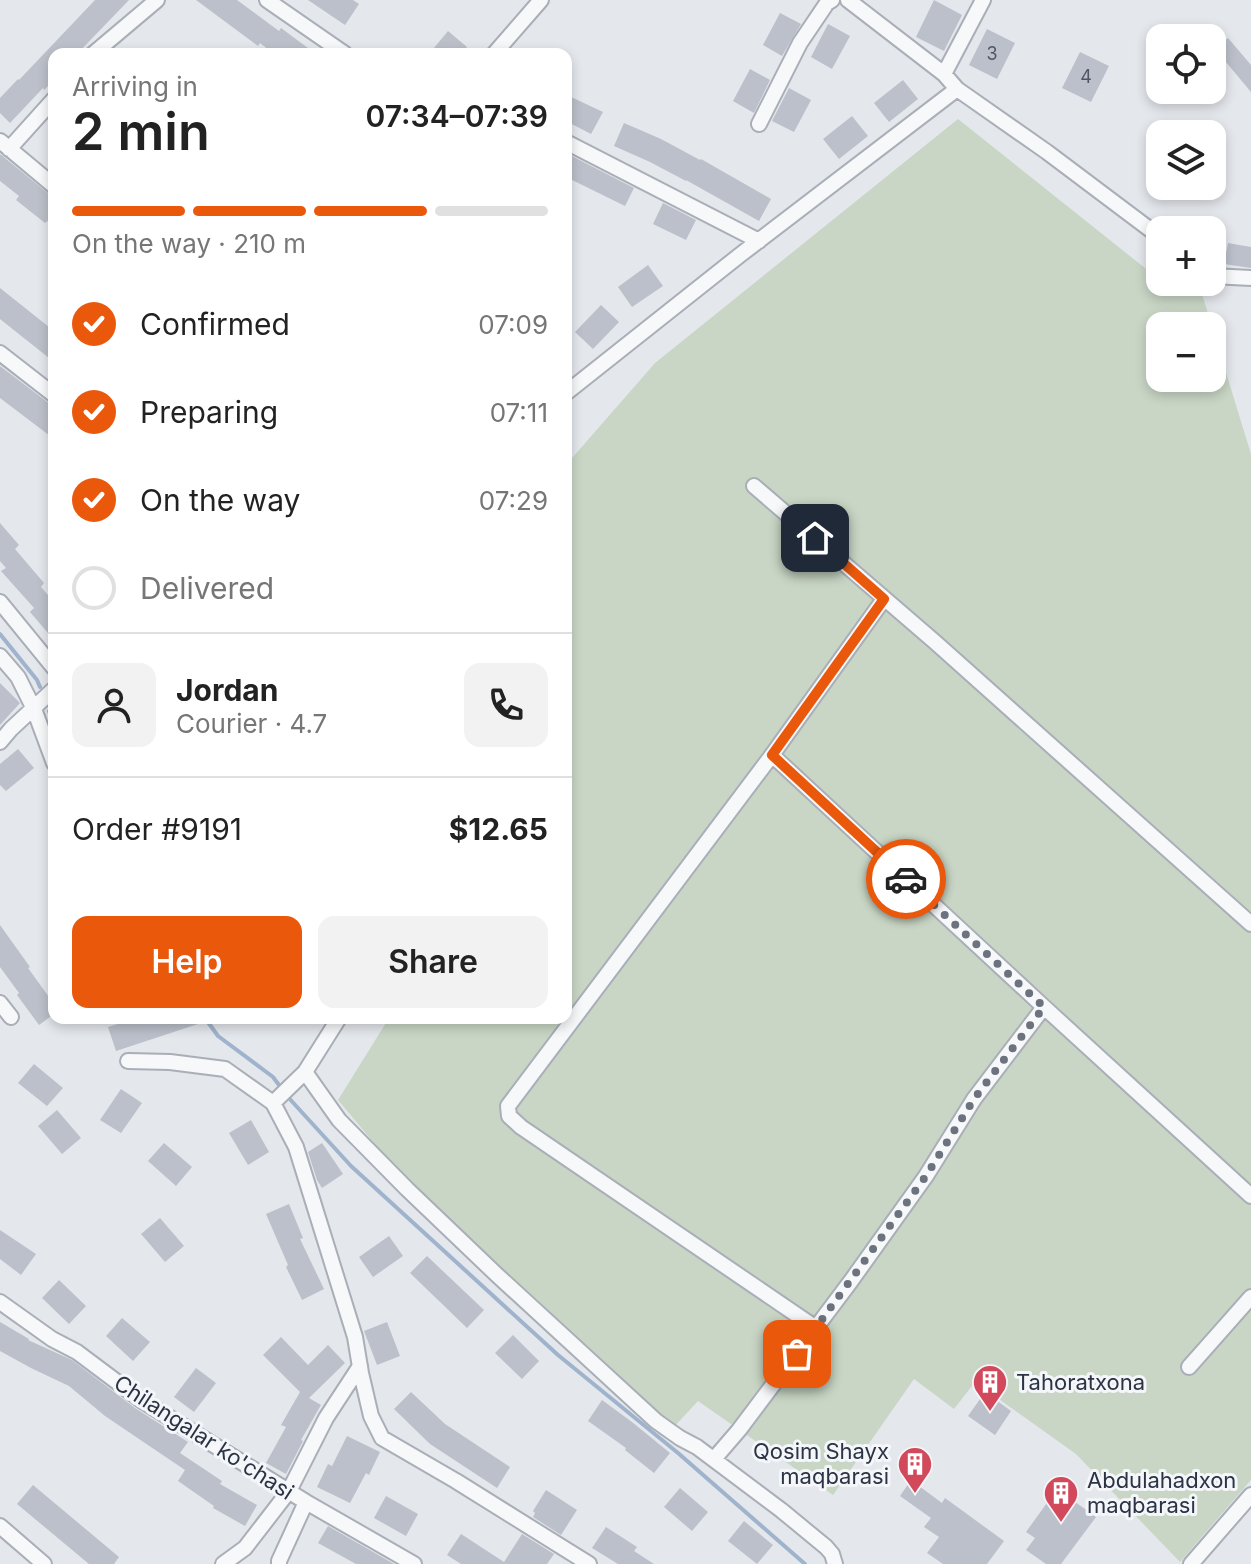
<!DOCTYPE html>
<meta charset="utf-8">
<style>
:root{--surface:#fff;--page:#f2f2f2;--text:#222;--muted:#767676;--line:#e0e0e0;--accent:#ea580c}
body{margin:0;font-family:Inter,sans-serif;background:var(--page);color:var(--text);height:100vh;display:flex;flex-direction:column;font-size:30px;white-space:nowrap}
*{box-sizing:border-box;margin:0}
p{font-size:26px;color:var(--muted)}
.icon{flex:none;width:44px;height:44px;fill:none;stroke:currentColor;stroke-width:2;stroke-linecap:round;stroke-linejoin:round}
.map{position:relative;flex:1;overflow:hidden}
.sheet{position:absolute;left:48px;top:48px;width:524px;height:976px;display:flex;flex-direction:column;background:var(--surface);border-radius:16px;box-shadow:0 4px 12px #0003}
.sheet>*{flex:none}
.controls{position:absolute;left:1146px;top:24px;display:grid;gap:16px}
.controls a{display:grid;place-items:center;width:80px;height:80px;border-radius:16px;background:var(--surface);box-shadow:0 4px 12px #0003;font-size:40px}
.pin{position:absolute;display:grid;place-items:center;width:68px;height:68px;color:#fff;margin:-34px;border-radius:16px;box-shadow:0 4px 12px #0006}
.courier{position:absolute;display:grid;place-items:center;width:80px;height:80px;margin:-40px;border:6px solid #ea580c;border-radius:50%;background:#fff;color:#222;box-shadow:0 2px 10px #0007}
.overview em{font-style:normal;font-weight:600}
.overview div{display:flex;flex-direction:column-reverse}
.overview{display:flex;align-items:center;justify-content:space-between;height:136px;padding:0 24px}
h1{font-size:52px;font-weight:600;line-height:60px}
.bar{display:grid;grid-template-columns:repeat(4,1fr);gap:12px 8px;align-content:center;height:96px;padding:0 24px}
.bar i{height:10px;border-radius:6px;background:var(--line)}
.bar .on{background:var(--accent)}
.bar p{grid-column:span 4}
.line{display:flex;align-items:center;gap:20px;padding:0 24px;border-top:2px solid var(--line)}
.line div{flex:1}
.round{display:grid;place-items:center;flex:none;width:84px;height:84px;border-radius:16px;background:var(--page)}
ol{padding:0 24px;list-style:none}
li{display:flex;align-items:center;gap:24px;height:88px}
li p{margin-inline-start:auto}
li .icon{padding:8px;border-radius:50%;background:var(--accent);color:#fff;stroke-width:4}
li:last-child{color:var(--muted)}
li i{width:44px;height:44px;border:4px solid var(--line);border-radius:50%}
.action{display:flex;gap:16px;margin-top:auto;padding:16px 24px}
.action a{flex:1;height:92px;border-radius:16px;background:var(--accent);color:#fff;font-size:32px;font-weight:600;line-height:92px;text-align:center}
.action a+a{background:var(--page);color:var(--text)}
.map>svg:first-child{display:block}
.green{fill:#c9d6c5}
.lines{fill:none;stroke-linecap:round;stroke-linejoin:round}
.stream{stroke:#9fb4cc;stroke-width:4}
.building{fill:#bbc0ca}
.minor-casing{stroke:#a9aeb7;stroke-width:18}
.minor{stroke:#f7f8fa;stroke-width:14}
.done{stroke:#6c737f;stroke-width:8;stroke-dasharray:0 14.4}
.route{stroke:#ea580c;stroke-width:10}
.labels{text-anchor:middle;stroke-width:6;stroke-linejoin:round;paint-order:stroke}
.number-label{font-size:18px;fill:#4f5766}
.poi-label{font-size:22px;fill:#2b3445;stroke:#f4f6f9;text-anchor:start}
.street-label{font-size:22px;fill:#2b3445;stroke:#f4f6f9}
</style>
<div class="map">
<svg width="1251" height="1564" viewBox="0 0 1251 1564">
<rect width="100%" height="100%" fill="#e4e7ec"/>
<path class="green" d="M958 119 1160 280V282L1168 286 1200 288 1212 326H1160V378H1212V327L1251 454V1480L1180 1562 1076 1454 975 1382 954 1409 914 1379 833 1495 698 1401 673 1428 409 1185 338 1100 389 1018H566V465L655 363Z"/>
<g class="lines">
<path class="stream" d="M0 634 37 680 40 687
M49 711 54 724
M205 1018 218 1036 273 1077 282 1089
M287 1096 351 1166 558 1355 678 1453 805 1564"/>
</g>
<path class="building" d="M95 0H129L77 54H54V80L44 90 43 88 10 123 0 113V98L18 79 19 80Z
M196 0H237L279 31 281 28 316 54H274L260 43 258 46Z
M308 0H353L359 4 345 25Z
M934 0 962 15 944 51 916 37Z
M780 13 801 24 782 56 763 45Z
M828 24 850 36 832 69 811 57Z
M987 29 1015 43 997 79 969 65Z
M448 31 467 47 461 54H429Z
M1228 38 1251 65V92L1215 49Z
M1080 52 1109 66 1091 102 1062 88Z
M750 69 770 80 754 113 733 101Z
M903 80 918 99 889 122 874 103Z
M789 88 811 100 794 132 772 121Z
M569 96 603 112 591 134 566 121V102Z
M852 116 868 136 839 159 823 139Z
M624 123 661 139 700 160 701 159 771 199 759 221 686 180V181L650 162 614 146Z
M566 153 634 188 625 206 566 177Z
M0 154 54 198V227L47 221 45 223 16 200 19 196 0 181Z
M663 203 696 220 686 240 653 224Z
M1228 243 1251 247V268L1224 264Z
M648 265 663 286 632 307 618 287Z
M0 288 54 331V362L0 319Z
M601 305 619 322 593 349 575 332Z
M0 366 54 407V439L0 398Z
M0 523 19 545 15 549 44 583 41 587 54 602V640L30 612 34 608 1 571 6 568 0 561Z
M0 683 20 703 0 725Z
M18 749 34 768 6 791 0 785V764Z
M0 925 30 967 28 968 54 1004V1014L39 1025 17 995 19 993 0 967Z
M137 1018H207V1021L116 1051 108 1027Z
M34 1064 63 1088 47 1106 18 1083Z
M121 1089 142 1103 121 1133 100 1120Z
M57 1110 81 1138 62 1154 38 1126Z
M251 1120 269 1152 248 1165 229 1133Z
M164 1143 192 1167 176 1186 148 1161Z
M322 1143 343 1174 322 1188 317 1180 308 1152Z
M289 1204 303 1238 300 1239 324 1289 302 1300 286 1267 288 1265 266 1214Z
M160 1218 184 1246 165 1262 141 1234Z
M0 1230 36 1254 21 1275 0 1259Z
M389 1236 403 1256 373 1277 359 1257Z
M427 1256 484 1310 467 1328 410 1273Z
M59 1280 86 1306 69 1324 42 1298Z
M122 1318 150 1342 133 1361 106 1336Z
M0 1322 29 1339 28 1340 72 1360 135 1408 188 1442 180 1453 222 1481 220 1484 257 1505 245 1526 213 1508 214 1506 178 1481 185 1470 105 1416 69 1386 31 1368 0 1351Z
M387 1322 400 1356 377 1365 364 1331Z
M513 1335 539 1361 522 1379 495 1353Z
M281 1337 308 1365 328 1345 345 1363 309 1398 321 1405 301 1440 303 1441 286 1474 266 1463 286 1427 281 1425 300 1392 263 1355Z
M196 1368 216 1383 194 1412 174 1397Z
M411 1392 445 1424 510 1467 497 1488 430 1444 394 1409Z
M985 1392 1011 1411 995 1435 968 1416Z
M602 1400 632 1422 670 1453 654 1473 625 1450 626 1448 588 1421Z
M347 1436 380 1452 369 1475 366 1473 350 1503 317 1487 328 1464 332 1466Z
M911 1480 942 1503 945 1498 1004 1541 987 1564H943L927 1553 939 1537 924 1527 931 1518 900 1496Z
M33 1485 119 1557 114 1564H89L17 1504Z
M680 1488 708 1512 692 1531 664 1507Z
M1057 1489 1096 1517 1061 1564H1046L1026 1550 1035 1538 1026 1532Z
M546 1490 577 1510 561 1535 533 1517 535 1513 533 1511Z
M386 1496 418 1514 406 1536 374 1518Z
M744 1521 773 1545 757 1564 728 1541Z
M328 1526 394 1564H356L318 1543Z
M606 1527 637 1547 634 1551 654 1564H618L592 1548Z
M461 1534 504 1562 522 1534 554 1554 547 1564H461L447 1555Z"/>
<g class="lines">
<g class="minor-casing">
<path id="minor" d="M267 0 345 54
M848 0 944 74 957 89 1047 152 1160 237
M93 54 157 0
M494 54 541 0
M944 74 983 0
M759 124 800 43 827 3 832 0
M0 141 54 186
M566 142 759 241
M9 149 54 99
M1212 276 1251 278
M0 353 54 395
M566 393 740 255 957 89
M754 486 935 642 1251 924
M0 602 54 668
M0 656 18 677 34 709 54 763
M0 742 11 729 54 689
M772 755 1044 1007 1251 1196
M0 1003 11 1017
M339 1018 305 1072 339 1120 407 1189 497 1275 656 1421 680 1438 697 1447 781 1510 826 1547 832 1554 835 1564
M128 1061 170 1062 225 1069 273 1103 296 1147 355 1337 361 1373 371 1416 382 1438 456 1481 589 1564
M273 1103 305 1072
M0 1302 52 1339 77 1352 141 1400 306 1502 414 1564
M816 1328 521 1127 509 1116 508 1106 772 755 884 599
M1189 1367 1251 1297
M714 1459 739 1430 851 1281 926 1176 974 1099 1044 1007
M0 1526 44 1564
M223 1564 245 1548 289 1491 326 1418 360 1366
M279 1564V1561L306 1502
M1191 1564 1251 1495"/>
</g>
<use href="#minor" class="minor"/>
</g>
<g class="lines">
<path class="done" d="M797 1354 926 1176 974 1099 1044 1007 906 879"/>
<path class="route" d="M815 538 884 599 772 755 906 879"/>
</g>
<defs>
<g id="building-pin" transform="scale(1.8)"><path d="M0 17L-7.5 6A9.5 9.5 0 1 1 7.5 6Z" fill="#d1495b" stroke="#f4f6f9"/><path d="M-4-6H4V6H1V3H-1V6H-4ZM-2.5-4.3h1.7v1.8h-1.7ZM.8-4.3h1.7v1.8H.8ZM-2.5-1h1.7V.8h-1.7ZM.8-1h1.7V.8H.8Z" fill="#fff"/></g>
</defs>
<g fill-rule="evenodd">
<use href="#building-pin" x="990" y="1382"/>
<use href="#building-pin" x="915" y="1464"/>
<use href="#building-pin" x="1061" y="1493"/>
</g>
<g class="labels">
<g class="number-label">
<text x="992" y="60">3</text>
<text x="1086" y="83">4</text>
</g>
<g class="poi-label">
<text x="1016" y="1390">Tahoratxona</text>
<text x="889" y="1459" text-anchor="end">Qosim Shayx<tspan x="889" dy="25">maqbarasi</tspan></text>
<text x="1087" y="1488">Abdulahadxon<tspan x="1087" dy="25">maqbarasi</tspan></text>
</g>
<g class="street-label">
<text transform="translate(204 1437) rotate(33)" y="8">Chilangalar ko'chasi</text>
</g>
</g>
</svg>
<div class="controls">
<a><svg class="icon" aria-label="locate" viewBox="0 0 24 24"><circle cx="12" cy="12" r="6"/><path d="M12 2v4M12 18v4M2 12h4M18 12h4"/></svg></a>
<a><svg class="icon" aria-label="layers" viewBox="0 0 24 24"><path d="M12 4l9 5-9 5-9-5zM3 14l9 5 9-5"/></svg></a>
<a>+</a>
<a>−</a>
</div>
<div class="pin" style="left:797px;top:1354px;background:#ea580c"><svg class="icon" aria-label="bag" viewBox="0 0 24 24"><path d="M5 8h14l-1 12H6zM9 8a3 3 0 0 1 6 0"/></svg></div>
<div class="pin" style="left:815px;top:538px;background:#1f2937"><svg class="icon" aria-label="home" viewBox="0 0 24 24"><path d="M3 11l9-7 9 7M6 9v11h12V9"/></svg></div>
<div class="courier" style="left:906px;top:879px"><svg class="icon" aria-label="car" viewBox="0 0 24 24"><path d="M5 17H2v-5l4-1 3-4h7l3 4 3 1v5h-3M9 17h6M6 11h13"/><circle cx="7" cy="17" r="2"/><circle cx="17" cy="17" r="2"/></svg></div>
<section class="sheet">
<div class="overview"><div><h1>2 min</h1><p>Arriving in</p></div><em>07:34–07:39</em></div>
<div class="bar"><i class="on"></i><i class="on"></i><i class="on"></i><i></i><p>On the way · 210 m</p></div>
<ol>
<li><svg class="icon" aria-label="check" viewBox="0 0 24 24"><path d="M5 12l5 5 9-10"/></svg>Confirmed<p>07:09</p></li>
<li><svg class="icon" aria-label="check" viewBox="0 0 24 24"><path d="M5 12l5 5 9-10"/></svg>Preparing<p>07:11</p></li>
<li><svg class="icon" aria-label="check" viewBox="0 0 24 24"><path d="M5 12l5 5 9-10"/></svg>On the way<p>07:29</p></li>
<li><i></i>Delivered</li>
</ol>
<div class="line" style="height:144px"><a class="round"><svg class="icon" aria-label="person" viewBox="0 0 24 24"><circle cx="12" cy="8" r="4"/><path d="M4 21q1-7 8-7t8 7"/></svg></a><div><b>Jordan</b><p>Courier · 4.7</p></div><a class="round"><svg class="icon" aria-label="phone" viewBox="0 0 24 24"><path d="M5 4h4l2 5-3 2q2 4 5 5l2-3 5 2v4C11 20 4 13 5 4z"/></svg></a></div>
<div class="line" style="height:104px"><div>Order #9191</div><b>$12.65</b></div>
<div class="action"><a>Help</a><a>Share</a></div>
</section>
</div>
